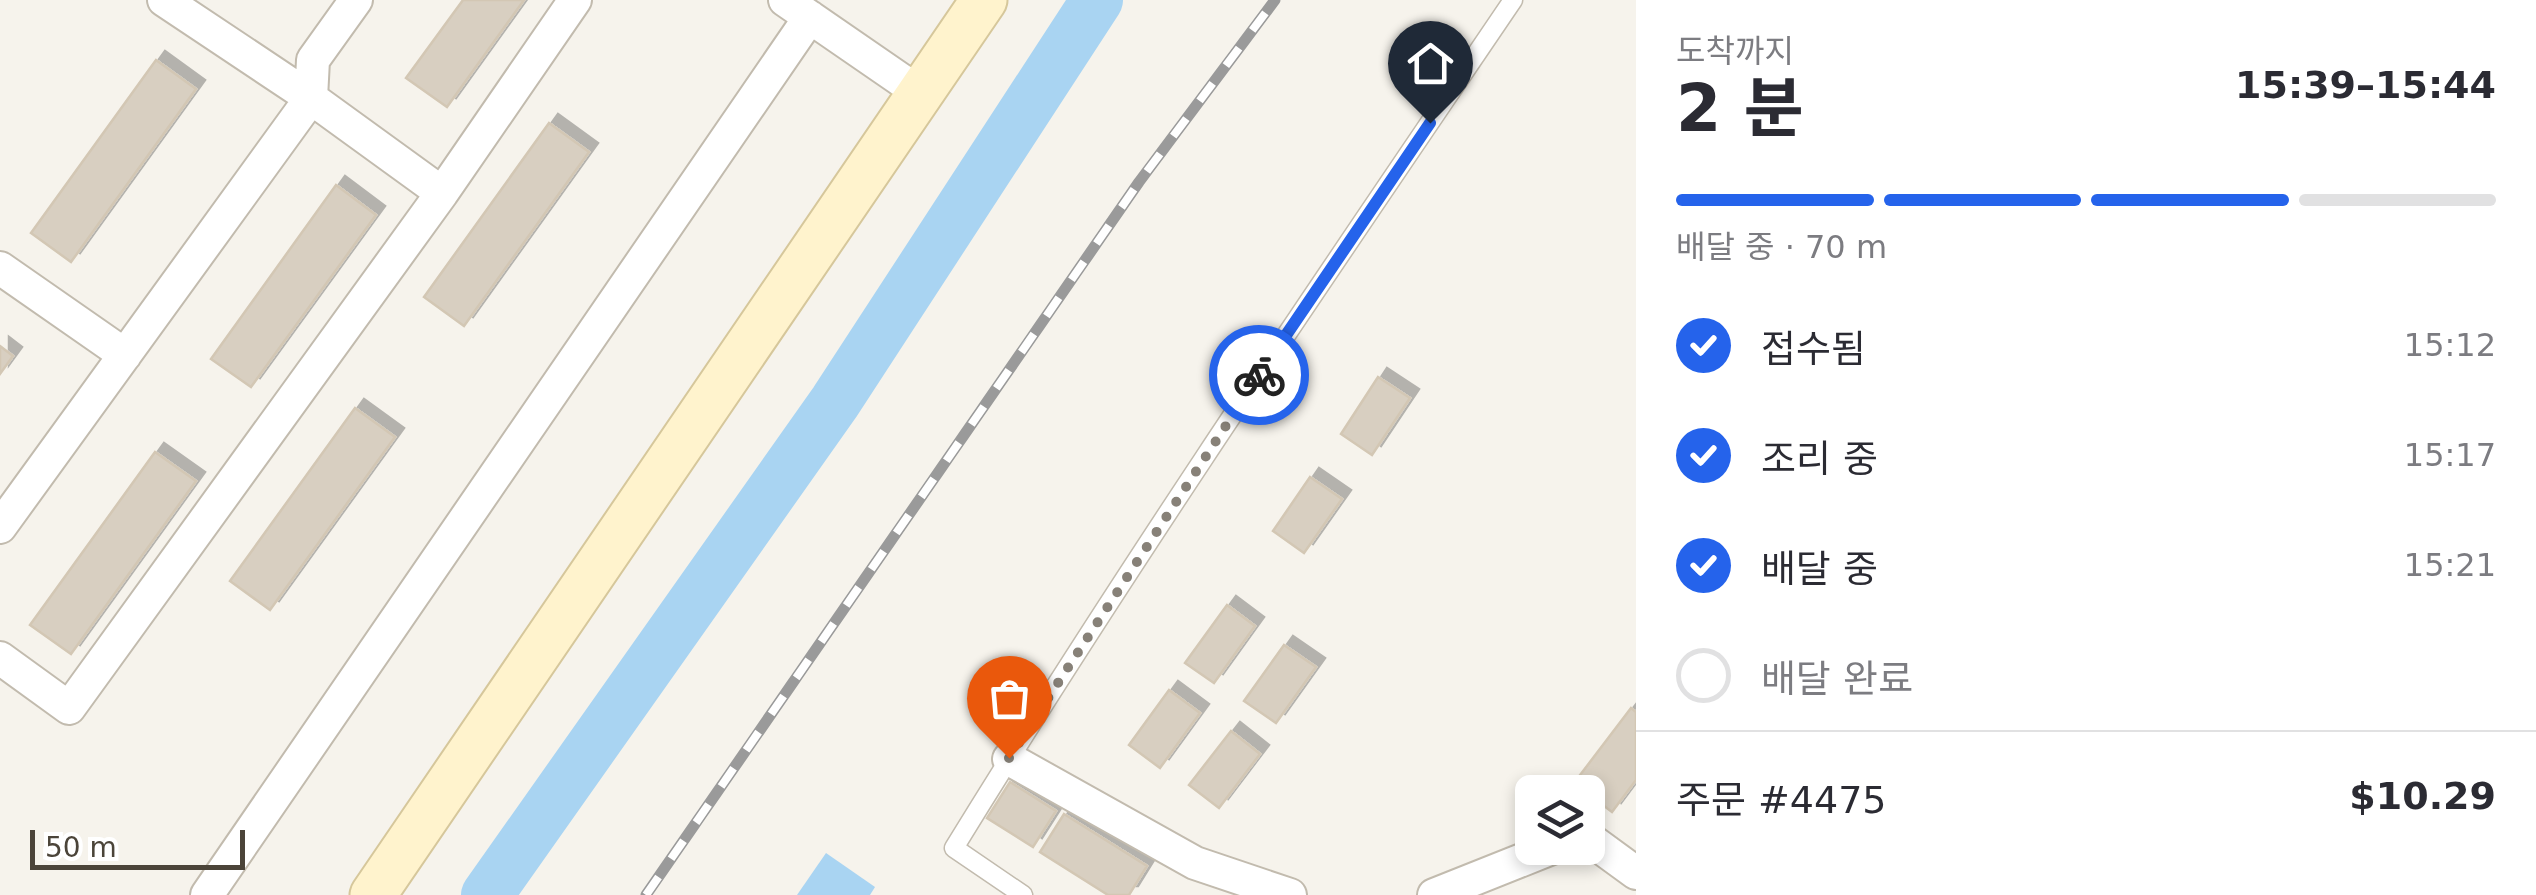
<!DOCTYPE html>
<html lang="ko">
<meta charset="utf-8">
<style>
:root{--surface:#fff;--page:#f2f2f3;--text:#2b2b33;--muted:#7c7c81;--line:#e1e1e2;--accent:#2563eb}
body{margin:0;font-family:"DejaVu Sans","Noto Sans KR",sans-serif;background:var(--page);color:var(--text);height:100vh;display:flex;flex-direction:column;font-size:38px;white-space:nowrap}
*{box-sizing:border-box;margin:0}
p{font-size:32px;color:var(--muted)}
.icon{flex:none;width:55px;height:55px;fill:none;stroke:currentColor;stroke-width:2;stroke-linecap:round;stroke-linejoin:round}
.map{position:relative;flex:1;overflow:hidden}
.details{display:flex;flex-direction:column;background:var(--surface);width:900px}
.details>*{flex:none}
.fabs{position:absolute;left:1515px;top:775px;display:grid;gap:20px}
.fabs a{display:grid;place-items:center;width:90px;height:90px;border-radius:15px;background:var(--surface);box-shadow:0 5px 15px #0003;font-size:50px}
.scale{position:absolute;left:30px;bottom:25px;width:215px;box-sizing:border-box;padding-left:10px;border:5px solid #4b4439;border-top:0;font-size:28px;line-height:35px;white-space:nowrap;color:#4b4439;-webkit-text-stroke:8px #fff;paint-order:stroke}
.pin{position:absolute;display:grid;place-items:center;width:85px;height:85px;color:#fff;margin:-102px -42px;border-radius:50% 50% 50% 0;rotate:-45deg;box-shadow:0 0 10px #0007}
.pin .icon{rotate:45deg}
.courier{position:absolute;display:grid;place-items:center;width:100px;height:100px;margin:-50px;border:8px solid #2563eb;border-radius:50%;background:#fff;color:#222;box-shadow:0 2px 12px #0007}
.summary em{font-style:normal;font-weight:700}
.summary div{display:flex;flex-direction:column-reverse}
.summary{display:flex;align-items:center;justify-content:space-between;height:170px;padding:0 40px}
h1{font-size:65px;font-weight:700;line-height:75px}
.bar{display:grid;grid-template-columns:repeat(4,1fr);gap:15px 10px;align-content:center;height:120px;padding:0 40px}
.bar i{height:12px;border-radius:8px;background:var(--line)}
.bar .active{background:var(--accent)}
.bar p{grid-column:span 4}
.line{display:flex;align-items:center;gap:25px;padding:0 40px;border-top:2px solid var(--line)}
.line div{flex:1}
ol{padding:0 40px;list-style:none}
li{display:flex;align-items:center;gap:30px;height:110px}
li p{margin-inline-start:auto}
li .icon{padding:10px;border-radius:50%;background:var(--accent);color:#fff;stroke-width:4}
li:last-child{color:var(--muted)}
li i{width:55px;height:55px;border:5px solid var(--line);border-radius:50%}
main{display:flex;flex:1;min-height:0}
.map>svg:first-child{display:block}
.water{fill:#a9d4f2}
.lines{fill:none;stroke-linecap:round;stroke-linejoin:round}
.river{stroke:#a9d4f2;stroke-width:52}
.building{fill:#d8cfc1;stroke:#d3c7b4;stroke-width:2.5;filter:url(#shadow)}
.lane-casing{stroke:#c2bbae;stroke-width:21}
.street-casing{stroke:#c2bbae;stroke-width:36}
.secondary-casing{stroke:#d6c79b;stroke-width:49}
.lane{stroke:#fff;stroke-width:18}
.street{stroke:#fff;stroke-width:32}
.secondary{stroke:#fff3cd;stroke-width:45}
.rail-casing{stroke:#9a9a9a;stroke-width:11}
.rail{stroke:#fff;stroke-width:8;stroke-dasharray:22;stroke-linecap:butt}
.done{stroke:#878178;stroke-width:10;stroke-dasharray:0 18}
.route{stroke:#2563eb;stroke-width:12}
</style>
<main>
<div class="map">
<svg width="1636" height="895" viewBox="0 0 1636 895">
<defs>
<filter id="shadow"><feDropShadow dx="9" dy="-9" stdDeviation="0" flood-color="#0004"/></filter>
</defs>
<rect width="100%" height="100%" fill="#f6f3ec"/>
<path class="water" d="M826 853 875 887 870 895H797Z"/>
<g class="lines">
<path class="river" d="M487 895 835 402 1097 0"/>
</g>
<path class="building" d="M463 0H524L447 107 406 78Z
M156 60 196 89 71 262 31 233Z
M549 123 589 152 464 326 424 297Z
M336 185 376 215 251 387 211 359Z
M0 346 13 356 0 374Z
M1378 377 1410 398 1372 455 1341 434Z
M355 408 395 437 270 610 230 581Z
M155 452 196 481 71 654 30 625Z
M1310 477 1342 499 1304 553 1273 531Z
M1227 605 1255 626 1214 683 1185 663Z
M1284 645 1316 667 1276 723 1244 701Z
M1169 690 1200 713 1160 768 1129 745Z
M1631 708 1636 712V780L1612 812 1574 783Z
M1231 731 1260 754 1219 808 1189 785Z
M1010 782 1056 811 1033 847 987 818Z
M1064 814 1147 866 1129 895H1108L1040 852Z"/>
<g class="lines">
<g class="lane-casing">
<path id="lane" d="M1023 895 954 848C1131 560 1323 280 1513 0"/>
</g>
<g class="street-casing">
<path id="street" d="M164 0 311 98 442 193 575 0
M785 0 920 93
M0 268 125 355
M0 527 311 98 313 60 356 0
M0 658 69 708 442 193
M1009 759 1195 863 1290 895
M1588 838 1636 873
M207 895 810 17
M1434 895 1552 848"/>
</g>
<g class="secondary-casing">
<path id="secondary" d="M373 895 984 0"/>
</g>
<use href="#lane" class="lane"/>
<use href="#street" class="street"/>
<use href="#secondary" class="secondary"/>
<g class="rail-casing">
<path id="rail" d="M646 895 1139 182 1275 0"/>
</g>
<use href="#rail" class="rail"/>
</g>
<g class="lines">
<path class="done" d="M1009 758 1259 375"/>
<path class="route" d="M1259 375 1430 123"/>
</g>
</svg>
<div class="fabs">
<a><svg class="icon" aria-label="layers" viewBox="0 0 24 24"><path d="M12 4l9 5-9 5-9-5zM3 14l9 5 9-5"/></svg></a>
</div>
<div class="scale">50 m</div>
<div class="pin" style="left:1009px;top:758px;background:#ea580c"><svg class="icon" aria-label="bag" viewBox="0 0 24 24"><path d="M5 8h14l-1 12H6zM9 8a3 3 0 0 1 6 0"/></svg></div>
<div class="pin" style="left:1430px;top:123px;background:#1f2937"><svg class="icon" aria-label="home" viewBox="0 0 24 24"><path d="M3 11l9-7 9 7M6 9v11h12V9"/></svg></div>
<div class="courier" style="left:1259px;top:375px"><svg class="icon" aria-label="bike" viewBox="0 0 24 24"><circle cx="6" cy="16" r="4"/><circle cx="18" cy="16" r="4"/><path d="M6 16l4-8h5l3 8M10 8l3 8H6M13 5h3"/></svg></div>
</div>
<section class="details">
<div class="summary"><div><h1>2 분</h1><p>도착까지</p></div><em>15:39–15:44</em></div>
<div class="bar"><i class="active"></i><i class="active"></i><i class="active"></i><i></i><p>배달 중 · 70 m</p></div>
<ol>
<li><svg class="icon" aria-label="check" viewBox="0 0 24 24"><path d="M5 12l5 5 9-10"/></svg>접수됨<p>15:12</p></li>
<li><svg class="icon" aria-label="check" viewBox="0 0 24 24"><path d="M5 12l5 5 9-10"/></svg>조리 중<p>15:17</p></li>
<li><svg class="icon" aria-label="check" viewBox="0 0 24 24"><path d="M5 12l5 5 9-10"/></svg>배달 중<p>15:21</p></li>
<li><i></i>배달 완료</li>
</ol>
<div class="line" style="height:130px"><div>주문 #4475</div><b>$10.29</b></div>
</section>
</main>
